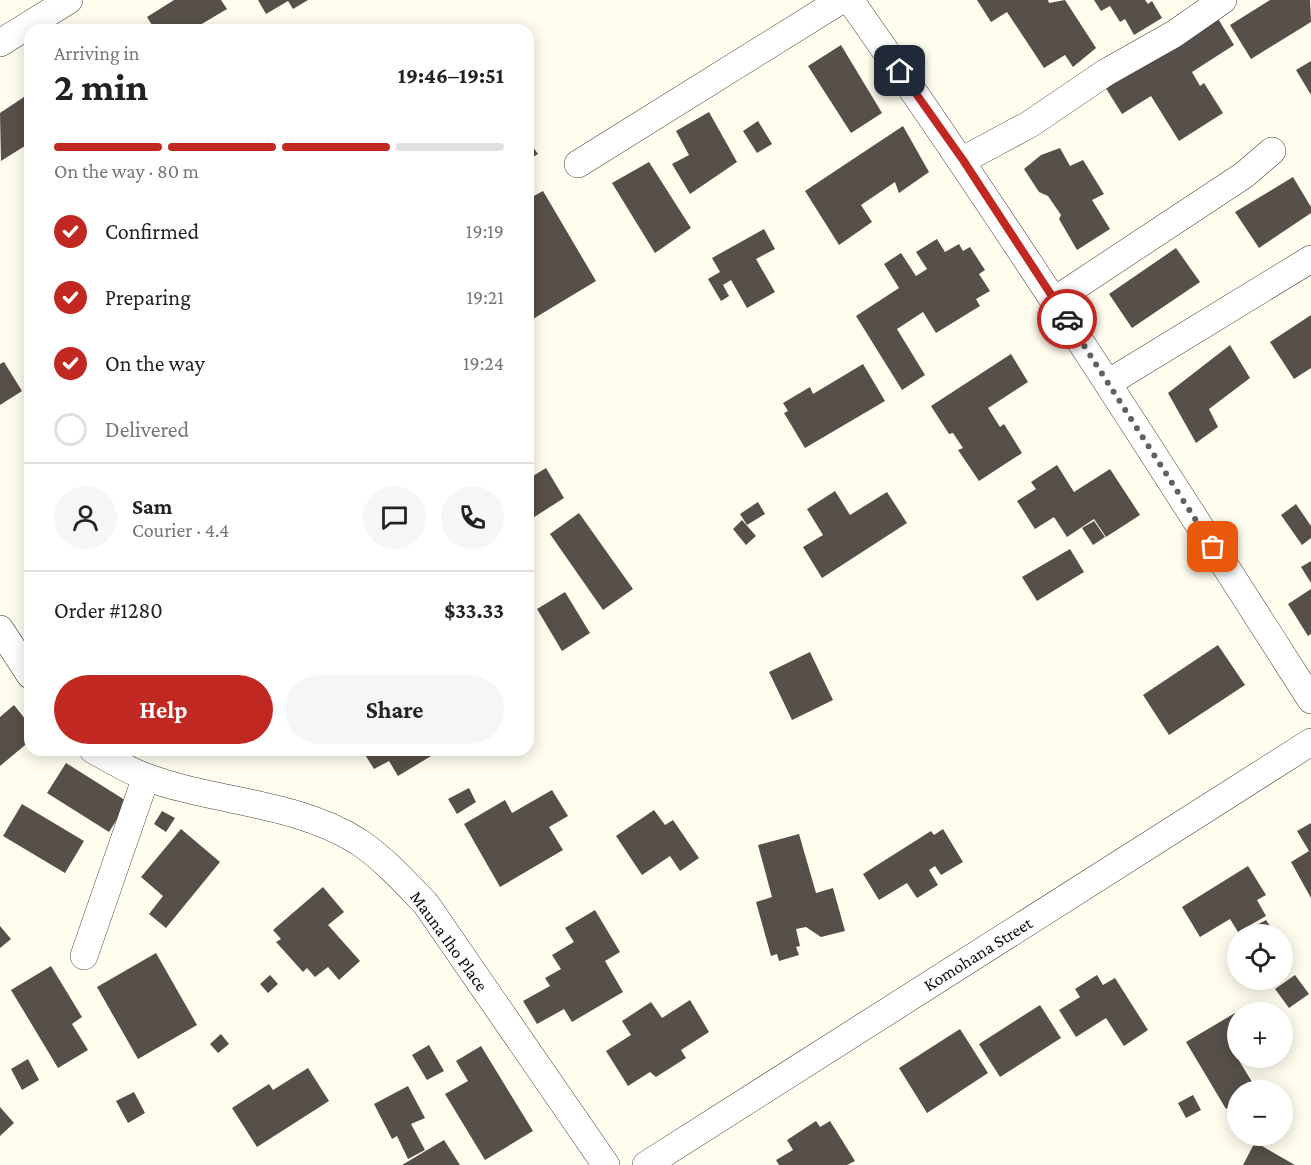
<!DOCTYPE html>
<meta charset="utf-8">
<style>
:root{--surface:#fff;--page:#f6f6f6;--text:#222;--muted:#767676;--line:#e0e0e0;--accent:#c12822}
body{margin:0;font-family:"Crimson Pro",serif;background:var(--page);color:var(--text);height:100vh;display:flex;flex-direction:column;font-size:22px;white-space:nowrap}
*{box-sizing:border-box;margin:0}
p{font-size:20px;color:var(--muted)}
.icon{flex:none;width:33px;height:33px;fill:none;stroke:currentColor;stroke-width:2;stroke-linecap:round;stroke-linejoin:round}
.map{position:relative;flex:1;overflow:hidden}
.panel{position:absolute;left:24px;top:24px;width:510px;height:732px;display:flex;flex-direction:column;background:var(--surface);border-radius:18px;box-shadow:0 3px 15px #0003}
.panel>*{flex:none}
.controls{position:absolute;left:1227px;top:924px;display:grid;gap:12px}
.controls a{display:grid;place-items:center;width:66px;height:66px;border-radius:50%;background:var(--surface);box-shadow:0 3px 15px #0003;font-size:30px}
.pin{position:absolute;display:grid;place-items:center;width:51px;height:51px;color:#fff;margin:-26px;border-radius:12px;box-shadow:0 3px 9px #0006}
.courier{position:absolute;display:grid;place-items:center;width:60px;height:60px;margin:-30px;border:4px solid #c12822;border-radius:50%;background:#fff;color:#222;box-shadow:0 2px 8px #0007}
.overview em{font-style:normal;font-weight:700}
.overview div{display:flex;flex-direction:column-reverse}
.overview{display:flex;align-items:center;justify-content:space-between;height:102px;padding:0 30px}
h1{font-size:39px;font-weight:700;line-height:45px}
.bar{display:grid;grid-template-columns:repeat(4,1fr);gap:9px 6px;align-content:center;height:72px;padding:0 30px}
.bar i{height:8px;border-radius:4px;background:var(--line)}
.bar .active{background:var(--accent)}
.bar p{grid-column:span 4}
.line{display:flex;align-items:center;gap:15px;padding:0 30px;border-top:2px solid var(--line)}
.line div{flex:1}
.round{display:grid;place-items:center;flex:none;width:63px;height:63px;border-radius:32px;background:var(--page)}
ol{padding:0 30px;list-style:none}
li{display:flex;align-items:center;gap:18px;height:66px}
li p{margin-inline-start:auto}
li .icon{padding:6px;border-radius:50%;background:var(--accent);color:#fff;stroke-width:4}
li:last-child{color:var(--muted)}
li i{width:33px;height:33px;border:3px solid var(--line);border-radius:50%}
.primary-button{display:flex;gap:12px;margin-top:auto;padding:12px 30px}
.primary-button a{flex:1;height:69px;border-radius:36px;background:var(--accent);color:#fff;font-size:24px;font-weight:700;line-height:69px;text-align:center}
.primary-button a+a{background:var(--page);color:var(--text)}
.map>svg:first-child{display:block}
.building{fill:#57504a}
.lines{fill:none;stroke-linecap:round;stroke-linejoin:round}
.minor-casing{stroke:#414141;stroke-width:28}
.minor{stroke:#fff;stroke-width:27}
.done{stroke:#62625c;stroke-width:6;stroke-dasharray:0 10.8}
.route{stroke:#c12822;stroke-width:8}
.labels{text-anchor:middle;stroke-width:6;stroke-linejoin:round;paint-order:stroke}
.street-label{font-size:18px;fill:#0e0e0e;stroke:#fff}
</style>
<div class="map">
<svg width="1311" height="1165" viewBox="0 0 1311 1165">
<rect width="100%" height="100%" fill="#fffdee"/>
<path class="building" d="M174 0H221L227 9 200 25 203 30H155L147 17Z
M258 0H308L293 9 288 1 266 14Z
M977 0H1048L1049 3 1065 0 1096 48 1073 67 1065 55 1044 68 1007 12 991 22Z
M1094 0H1145L1148 4 1152 1 1162 18 1134 35 1125 19 1120 22 1110 6 1101 11Z
M1270 0H1310L1311 22 1251 59 1230 25Z
M1214 12 1234 45 1192 72 1200 86 1204 83 1223 113 1179 141 1151 96 1122 114 1102 82Z
M841 45 882 113 851 133 808 66Z
M1311 61V95L1296 70Z
M30 93V147L28 144 1 161 0 113Z
M709 112 737 162 690 194 672 164 689 155 676 131Z
M758 121 772 144 757 153 743 131Z
M903 126 929 172 899 193 895 182 861 205 872 222 839 245 805 191Z
M528 140 538 154 528 160Z
M1060 148 1070 166 1083 160 1104 194 1092 200 1110 229 1077 250 1059 219 1061 215 1048 196 1039 192 1024 169 1041 155Z
M649 162 691 228 655 253 612 183Z
M1293 177 1311 207V213L1259 248 1235 212Z
M543 191 596 281 528 322V199Z
M764 229 775 249 756 259 775 292 747 308 731 280 723 285 729 296 721 301 708 279 720 272 712 258Z
M937 239 945 252 959 244 963 251 970 247 985 270 979 274 990 291 976 299 980 306 936 333 923 312 897 329 925 375 902 390 856 316 899 288 884 264 901 253 916 276 927 269 916 252Z
M1176 248 1200 282 1132 328 1109 294Z
M1311 315V368L1294 379 1270 342Z
M1230 345 1250 378 1209 409 1218 427 1196 443 1168 393Z
M1011 354 1028 382 988 408 1000 427 1004 424 1022 453 979 481 958 450 963 448 953 433 949 434 931 406Z
M4 362 22 391 0 405V364Z
M863 364 885 401 805 448 784 413 788 411 783 403 810 387 813 394Z
M1057 465 1074 492 1110 469 1140 515 1106 537 1094 519 1067 537 1054 517 1035 529 1017 501 1036 489 1031 482Z
M546 468 564 498 528 521V479Z
M835 491 850 515 887 492 907 523 822 578 803 547 823 535 807 509Z
M758 502 765 514 747 525 740 514Z
M1296 504 1311 526V538L1302 545 1281 515Z
M579 513 633 589 603 610 550 534Z
M742 520 756 536 746 545 733 529Z
M1094 521 1105 537 1093 545 1082 528Z
M1070 549 1084 572 1037 601 1022 577Z
M1311 561V583L1301 567Z
M1311 589V634L1308 636 1288 604Z
M565 592 590 633 562 651 537 609Z
M1218 645 1245 685 1169 735 1143 695Z
M810 652 833 700 792 720 769 672Z
M14 705 30 725V741L0 766V717Z
M362 750H441L398 776 389 761 374 769Z
M66 763 128 802 109 832 47 793Z
M469 788 476 802 457 814 448 799Z
M552 790 568 816 549 827 563 850 500 887 464 824 505 800 512 813Z
M22 804 84 841 65 873 3 836Z
M654 810 665 825 673 820 699 858 680 871 670 856 642 875 616 836Z
M162 811 175 818 166 832 154 824Z
M1311 823V898L1291 862 1309 851 1297 831Z
M181 829 220 862 166 928 149 914 163 896 141 877Z
M943 829 963 862 941 875 935 866 929 870 938 885 917 898 907 883 879 900 863 874 931 831 934 835Z
M799 834 816 893 833 888 845 931 821 937 806 927 796 929 800 946 796 947 799 955 779 961 777 954 771 956 756 902 772 897 758 845Z
M1248 866 1266 895 1257 900 1266 916 1238 932 1230 919 1200 937 1182 907Z
M323 887 344 912 328 925 360 961 339 980 328 967 315 977 307 968 303 972 276 942 281 939 273 930Z
M595 910 620 952 605 961 623 992 572 1022 564 1009 537 1024 523 1001 550 986 545 978 561 969 552 955 574 942 565 928Z
M1266 920 1275 934H1245L1244 932Z
M0 926 11 939 0 948Z
M156 953 197 1025 138 1059 97 987Z
M51 966 82 1017 72 1024 88 1050 58 1068 11 990Z
M270 975 278 984 268 993 260 984Z
M1097 975 1103 985 1115 978 1148 1030 1124 1046 1106 1018 1076 1037 1059 1010 1080 997 1075 989Z
M1295 975 1309 994 1289 1008 1275 989Z
M690 1000 709 1032 681 1050 686 1058 656 1077 650 1072 628 1086 606 1051 631 1035 622 1021 651 1002 662 1018Z
M1040 1005 1061 1038 1000 1077 979 1044Z
M1235 1013 1238 1018V1058H1240L1238 1059 1257 1090H1238V1102L1226 1109 1186 1042Z
M960 1029 988 1073 927 1113 899 1068Z
M221 1034 229 1044 218 1053 210 1044Z
M429 1045 444 1071 427 1080 412 1055Z
M481 1046 533 1131 485 1160 445 1094 468 1081 456 1061Z
M28 1059 39 1080 22 1090 11 1069Z
M308 1068 329 1101 257 1147 232 1108 269 1084 273 1090Z
M408 1086 425 1118 411 1124 425 1150 408 1159 397 1136 392 1139 374 1104Z
M134 1092 145 1113 128 1123 116 1101Z
M1193 1095 1201 1110 1186 1118 1178 1103Z
M0 1107 14 1123 0 1136Z
M816 1121 820 1127 830 1121 855 1161 847 1165H779L776 1160 793 1150 787 1140Z
M444 1140 460 1165H402Z
M1255 1142 1295 1165H1243Z"/>
<g class="lines">
<g class="minor-casing">
<path id="minor" d="M850 0C1011 229 1160 464 1311 700
M0 43 69 0
M963 160 1030 124 1105 73 1174 34 1223 0
M578 164 841 0
M1055 300 1244 175 1272 151
M1108 383 1311 259
M0 629 30 675
M93 750C110 759 127 770 146 777 213 802 297 802 359 842 384 859 405 882 426 904L606 1165
M84 956 146 777
M646 1165 1311 742"/>
</g>
<use href="#minor" class="minor"/>
</g>
<g class="lines">
<path class="done" d="M1067 319 1213 547"/>
<path class="route" d="M900 71 963 160 1067 319"/>
</g>
<g class="labels">
<g class="street-label">
<text transform="translate(449 941) rotate(54)" y="6">Mauna Iho Place</text>
<text transform="translate(978 954) rotate(-32)" y="6">Komohana Street</text>
</g>
</g>
</svg>
<div class="controls">
<a><svg class="icon" aria-label="locate" viewBox="0 0 24 24"><circle cx="12" cy="12" r="6"/><path d="M12 2v4M12 18v4M2 12h4M18 12h4"/></svg></a>
<a>+</a>
<a>−</a>
</div>
<div class="pin" style="left:1213px;top:547px;background:#ea580c"><svg class="icon" aria-label="bag" viewBox="0 0 24 24"><path d="M5 8h14l-1 12H6zM9 8a3 3 0 0 1 6 0"/></svg></div>
<div class="pin" style="left:900px;top:71px;background:#1f2937"><svg class="icon" aria-label="home" viewBox="0 0 24 24"><path d="M3 11l9-7 9 7M6 9v11h12V9"/></svg></div>
<div class="courier" style="left:1067px;top:319px"><svg class="icon" aria-label="car" viewBox="0 0 24 24"><path d="M5 17H2v-5l4-1 3-4h7l3 4 3 1v5h-3M9 17h6M6 11h13"/><circle cx="7" cy="17" r="2"/><circle cx="17" cy="17" r="2"/></svg></div>
<section class="panel">
<div class="overview"><div><h1>2 min</h1><p>Arriving in</p></div><em>19:46–19:51</em></div>
<div class="bar"><i class="active"></i><i class="active"></i><i class="active"></i><i></i><p>On the way · 80 m</p></div>
<ol>
<li><svg class="icon" aria-label="check" viewBox="0 0 24 24"><path d="M5 12l5 5 9-10"/></svg>Confirmed<p>19:19</p></li>
<li><svg class="icon" aria-label="check" viewBox="0 0 24 24"><path d="M5 12l5 5 9-10"/></svg>Preparing<p>19:21</p></li>
<li><svg class="icon" aria-label="check" viewBox="0 0 24 24"><path d="M5 12l5 5 9-10"/></svg>On the way<p>19:24</p></li>
<li><i></i>Delivered</li>
</ol>
<div class="line" style="height:108px"><a class="round"><svg class="icon" aria-label="person" viewBox="0 0 24 24"><circle cx="12" cy="8" r="4"/><path d="M4 21q1-7 8-7t8 7"/></svg></a><div><b>Sam</b><p>Courier · 4.4</p></div><a class="round"><svg class="icon" aria-label="chat" viewBox="0 0 24 24"><path d="M4 5h16v11H9l-5 4z"/></svg></a><a class="round"><svg class="icon" aria-label="phone" viewBox="0 0 24 24"><path d="M5 4h4l2 5-3 2q2 4 5 5l2-3 5 2v4C11 20 4 13 5 4z"/></svg></a></div>
<div class="line" style="height:78px"><div>Order #1280</div><b>$33.33</b></div>
<div class="primary-button"><a>Help</a><a>Share</a></div>
</section>
</div>
